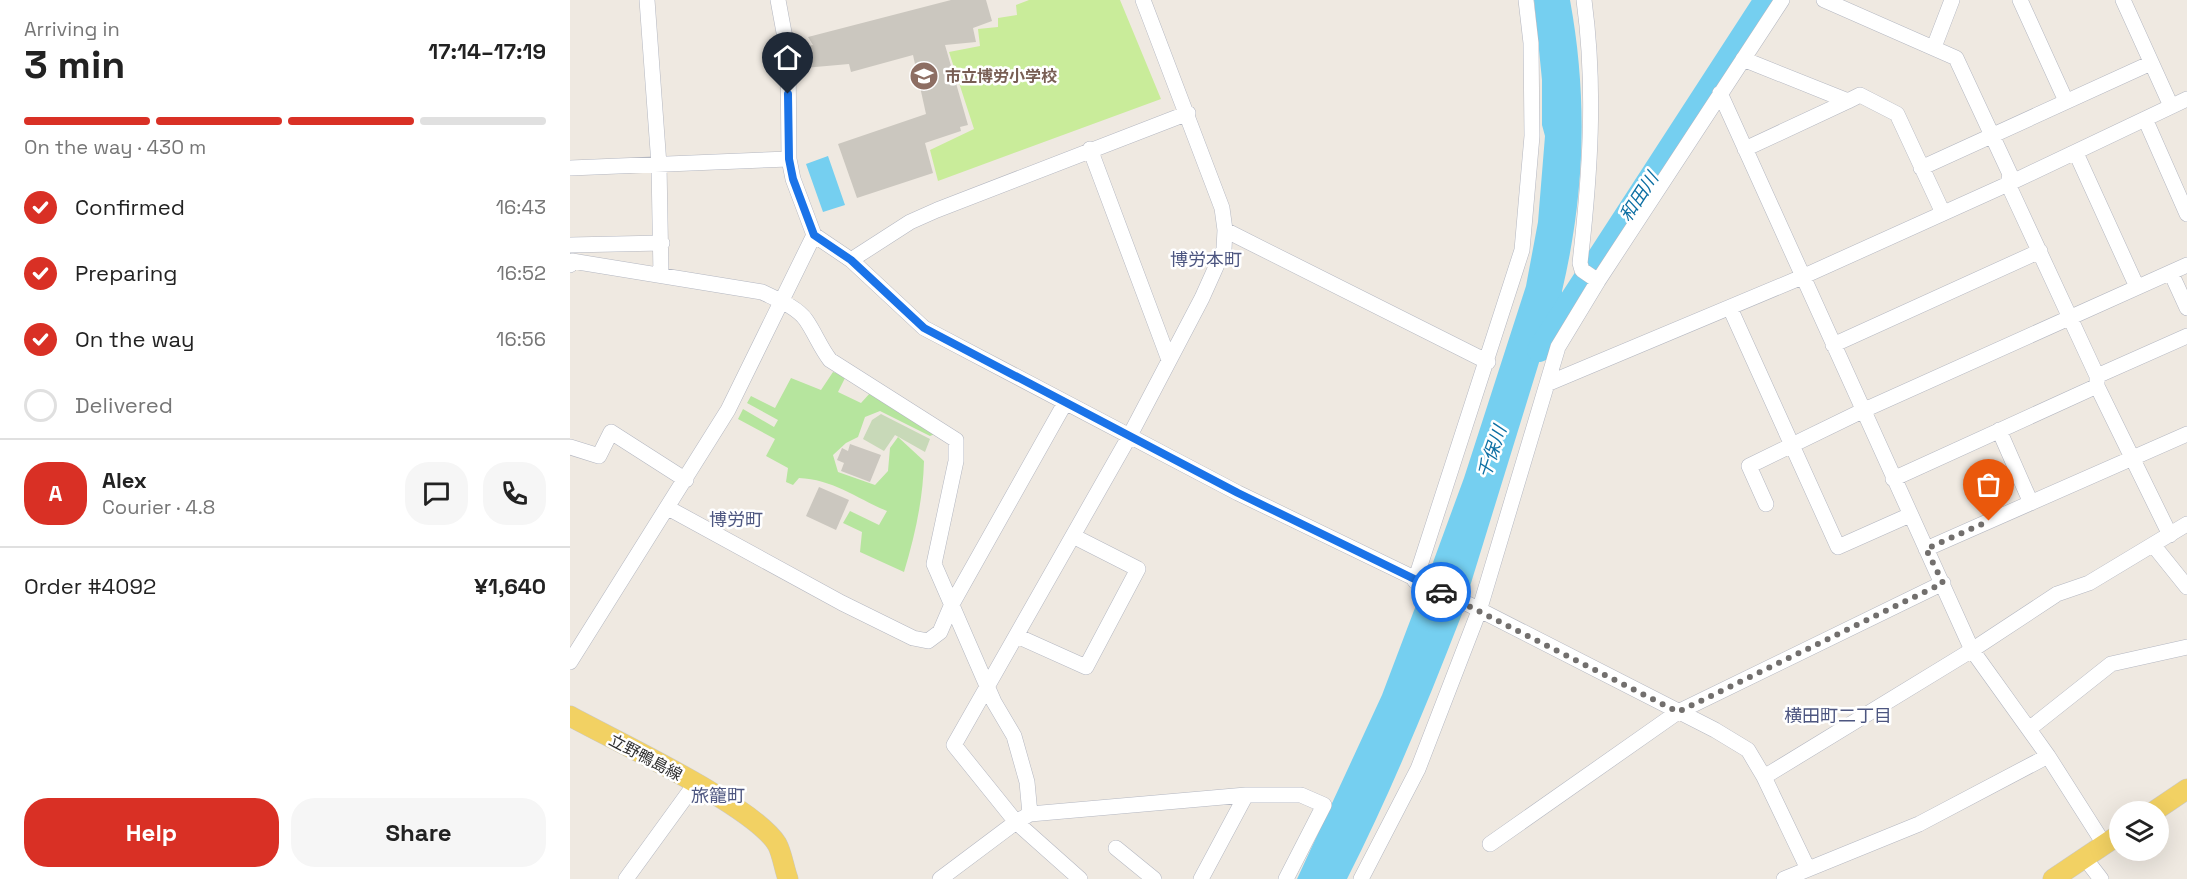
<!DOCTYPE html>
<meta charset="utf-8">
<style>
:root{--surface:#fff;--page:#f6f6f6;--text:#222;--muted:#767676;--line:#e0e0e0;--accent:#d93025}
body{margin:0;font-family:"Space Grotesk","Noto Sans JP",sans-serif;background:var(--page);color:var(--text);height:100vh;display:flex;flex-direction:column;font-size:22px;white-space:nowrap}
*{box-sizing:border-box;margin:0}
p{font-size:20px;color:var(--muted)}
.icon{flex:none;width:33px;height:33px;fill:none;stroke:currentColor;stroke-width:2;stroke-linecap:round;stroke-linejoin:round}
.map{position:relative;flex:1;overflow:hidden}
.details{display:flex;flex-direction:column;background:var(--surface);width:570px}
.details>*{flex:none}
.fabs{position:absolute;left:1539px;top:801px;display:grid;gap:12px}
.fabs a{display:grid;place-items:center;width:60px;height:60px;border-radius:50%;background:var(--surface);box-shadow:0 6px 24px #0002;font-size:30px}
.pin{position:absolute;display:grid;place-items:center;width:51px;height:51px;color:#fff;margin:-62px -26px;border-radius:50% 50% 50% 0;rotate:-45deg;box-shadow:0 0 6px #0007}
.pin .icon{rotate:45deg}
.courier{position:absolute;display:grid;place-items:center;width:60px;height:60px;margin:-30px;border:4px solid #1a73e8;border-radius:50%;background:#fff;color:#222;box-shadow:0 2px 8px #0007}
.headline em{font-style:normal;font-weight:700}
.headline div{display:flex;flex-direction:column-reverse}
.headline{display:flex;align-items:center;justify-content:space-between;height:102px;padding:0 24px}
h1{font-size:39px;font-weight:700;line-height:45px}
.bar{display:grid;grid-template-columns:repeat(4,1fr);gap:9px 6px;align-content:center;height:72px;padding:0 24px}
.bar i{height:8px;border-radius:4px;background:var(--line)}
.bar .current{background:var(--accent)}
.bar p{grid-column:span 4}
.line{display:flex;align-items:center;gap:15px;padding:0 24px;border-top:2px solid var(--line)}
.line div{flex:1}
.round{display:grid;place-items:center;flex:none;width:63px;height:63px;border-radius:24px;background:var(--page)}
ol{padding:0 24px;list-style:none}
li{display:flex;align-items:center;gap:18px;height:66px}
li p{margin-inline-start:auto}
li .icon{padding:6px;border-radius:50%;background:var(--accent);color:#fff;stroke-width:4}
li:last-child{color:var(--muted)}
li i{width:33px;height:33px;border:3px solid var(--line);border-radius:50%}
.cta{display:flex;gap:12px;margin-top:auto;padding:12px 24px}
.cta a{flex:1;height:69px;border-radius:24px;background:var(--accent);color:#fff;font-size:24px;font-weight:700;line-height:69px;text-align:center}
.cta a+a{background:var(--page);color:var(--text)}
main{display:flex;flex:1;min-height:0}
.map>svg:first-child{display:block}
.green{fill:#b6e59e}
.cemetery{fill:#c8d9b8}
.pitch{fill:#c9ec9a}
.water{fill:#75cff0}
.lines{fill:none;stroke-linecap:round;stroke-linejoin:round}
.river{stroke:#75cff0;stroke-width:24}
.building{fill:#cbc7bf}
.minor-casing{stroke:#b4b7c1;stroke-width:16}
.major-casing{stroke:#c9c9c9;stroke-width:21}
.minor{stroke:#fff;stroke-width:15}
.major{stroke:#f2d163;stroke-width:20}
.done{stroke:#726f6d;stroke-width:6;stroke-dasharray:0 10.8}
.route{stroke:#1a73e8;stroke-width:8}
.labels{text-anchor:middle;stroke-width:5;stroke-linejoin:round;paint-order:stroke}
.education-label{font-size:16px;font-weight:bold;fill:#785e54;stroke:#fff;text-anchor:start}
.street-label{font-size:16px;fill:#2e2e2e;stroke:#fff}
.water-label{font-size:18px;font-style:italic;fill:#0d6fa3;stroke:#fff}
.neighbourhood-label{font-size:18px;fill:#4d5680;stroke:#fff}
</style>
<main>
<section class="details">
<div class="headline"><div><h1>3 min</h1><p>Arriving in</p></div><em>17:14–17:19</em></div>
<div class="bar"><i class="current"></i><i class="current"></i><i class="current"></i><i></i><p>On the way · 430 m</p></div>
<ol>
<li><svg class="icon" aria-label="check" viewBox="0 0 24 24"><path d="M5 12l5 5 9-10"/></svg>Confirmed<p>16:43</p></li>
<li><svg class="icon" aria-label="check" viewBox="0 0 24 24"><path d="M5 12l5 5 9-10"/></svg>Preparing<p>16:52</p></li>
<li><svg class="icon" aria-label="check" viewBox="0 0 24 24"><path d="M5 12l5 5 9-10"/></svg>On the way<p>16:56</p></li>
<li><i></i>Delivered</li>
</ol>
<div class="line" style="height:108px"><b class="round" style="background:var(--accent);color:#fff">A</b><div><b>Alex</b><p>Courier · 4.8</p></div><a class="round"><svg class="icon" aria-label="chat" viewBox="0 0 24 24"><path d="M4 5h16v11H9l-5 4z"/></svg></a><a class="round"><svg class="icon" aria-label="phone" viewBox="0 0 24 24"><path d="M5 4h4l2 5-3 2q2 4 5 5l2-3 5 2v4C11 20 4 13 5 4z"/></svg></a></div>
<div class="line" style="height:78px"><div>Order #4092</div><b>¥1,640</b></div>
<div class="cta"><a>Help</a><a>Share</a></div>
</section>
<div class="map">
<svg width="1617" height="879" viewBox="0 0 1617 879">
<rect width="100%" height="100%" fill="#efe9e1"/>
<path class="green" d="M263 372 276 376 268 392 291 403 301 392 365 434 360 436 310 411 295 417 288 437 276 443 263 455 268 472 305 485 318 471 320 448 328 437 354 461C353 500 345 535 334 572L290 552 292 532 273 523 280 511 309 525 317 511C288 499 262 479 229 478L223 485 216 482 218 468 196 456 205 439 168 419 173 409 204 427 208 420 177 403 181 396 205 408 221 378 251 390Z"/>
<path class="cemetery" d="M311 414 360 439 355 452 325 435 314 451 293 439 302 420Z"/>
<path class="pitch" d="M459 0H550L591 99 368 181 360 150 404 129 379 52 410 46 408 29 428 27V18L447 15 446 5Z"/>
<path class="water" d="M964 0H1000C1018 98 1015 194 992 291V297L997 301 986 322 976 356H971L897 596 858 576 894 478 956 286 968 222 975 136 972 125V80Z
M258 156 275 205 253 212 236 164Z
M851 592 892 614C857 704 821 792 777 879H727L812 695Z"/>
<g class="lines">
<path class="river" d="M969 350 1196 0"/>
</g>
<path class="building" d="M381 0H416L422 21 403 28 406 42 375 45 398 125 390 127 391 131 355 143 363 173 287 198 268 144 356 114 343 55 281 72 279 64 234 68 229 47 243 45 238 37Z
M280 444 311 455 300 482 271 471 274 463 267 460 272 448 278 451Z
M249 487 279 500 266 530 236 516Z"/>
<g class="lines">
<g class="minor-casing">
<path id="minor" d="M77 0 89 165 91 275
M208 0 218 54 219 159 223 179 244 235 281 260 354 328 668 493 902 606 1145 730 1178 750 1194 777 1238 869
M1014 0C1026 89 1020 175 1010 263L1012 270 1028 281
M1254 0 1386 58 1440 174 1438 184 1527 376V386L1600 535
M1450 0 1496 101
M1553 0 1601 106
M1364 47 1382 0
M1173 59 1278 101 1290 95 1327 114 1373 213
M1150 93 1402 650 1478 756 1534 844
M1576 121 1617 214
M520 149 599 360
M1175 149 1278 101
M1506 153 1567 287
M0 168 219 159
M1351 168 1581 63
M655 230 918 362
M0 245 92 243
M281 260 340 222 367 210 618 113
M0 265 2 261 192 292C206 299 227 307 236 320 245 333 250 347 260 360L386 440V461L364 564 424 702 444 736 457 782 460 814 446 822 370 879
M1601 273 1617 308
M1160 308 1268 547 1340 515
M1263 345 1470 251
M1527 376 1617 336
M979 383 1232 277 1438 184 1617 99
M1429 430 1461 503
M0 447 29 456 41 432 116 480
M1323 479 1527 386
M1196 504 1179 466 1292 411 1617 265
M98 508 272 603 343 638 358 641 370 632 382 604 495 403
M1584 546 1617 587
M1356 549 1617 434
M845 581 952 250 962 136 961 43 956 0
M447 636 516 667 568 569 503 536
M0 662 158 410 244 235
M1459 729 1541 664 1617 647
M1194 777 1402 650 1487 594 1519 583 1617 524
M460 814 676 795
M920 844 1108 712 1373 583
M546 848 584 879
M1514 857 1531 879
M56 879 125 784
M510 879 446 822 384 745 559 437 632 298 654 249 655 230 652 208 573 0
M631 879 676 795H731L754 805 716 879
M791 879 848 769 909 611 988 347 1028 281 1212 0
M1214 879 1349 824 1478 756"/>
</g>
<g class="major-casing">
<path id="major" d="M0 716C45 741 183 805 207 844 212 853 214 868 218 879
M1583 812 1617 789
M1483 879 1550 834"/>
</g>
<use href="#minor" class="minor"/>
<use href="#major" class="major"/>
</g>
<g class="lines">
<path class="done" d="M871 592 1108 712 1373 583 1356 549 1419 521"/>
<path class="route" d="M218 94 219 159 223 179 244 235 281 260 354 328 668 493 871 592"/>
</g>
<defs>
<g id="school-disc" transform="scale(1.5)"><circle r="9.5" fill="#8d6e63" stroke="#fff"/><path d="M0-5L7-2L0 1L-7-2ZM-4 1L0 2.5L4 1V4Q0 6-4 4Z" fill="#fff"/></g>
</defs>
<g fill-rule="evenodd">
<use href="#school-disc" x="354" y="76"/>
</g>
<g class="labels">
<g class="education-label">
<text x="375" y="82">市立博労小学校</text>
</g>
<g class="street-label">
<text transform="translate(76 757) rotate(28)" y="6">立野鴨島線</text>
</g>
<g class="water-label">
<text transform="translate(1069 197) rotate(-57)" y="6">和田川</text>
<text transform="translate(922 452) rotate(-71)" y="6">千保川</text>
</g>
<g class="neighbourhood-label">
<text x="636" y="266">博労本町</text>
<text x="166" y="526">博労町</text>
<text x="1268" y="722">横田町二丁目</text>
<text x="148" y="802">旅籠町</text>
</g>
</g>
</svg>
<div class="fabs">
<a><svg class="icon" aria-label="layers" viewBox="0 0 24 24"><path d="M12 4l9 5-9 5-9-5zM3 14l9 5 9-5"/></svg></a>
</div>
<div class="pin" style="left:1419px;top:521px;background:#ea580c"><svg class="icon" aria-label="bag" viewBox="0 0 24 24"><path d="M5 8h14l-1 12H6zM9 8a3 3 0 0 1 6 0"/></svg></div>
<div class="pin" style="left:218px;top:94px;background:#1f2937"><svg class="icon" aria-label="home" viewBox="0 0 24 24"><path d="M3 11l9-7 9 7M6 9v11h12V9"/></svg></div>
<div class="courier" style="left:871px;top:592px"><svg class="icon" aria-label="car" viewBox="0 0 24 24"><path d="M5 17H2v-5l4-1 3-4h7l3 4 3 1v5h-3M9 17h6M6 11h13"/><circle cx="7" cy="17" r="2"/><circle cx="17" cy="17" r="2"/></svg></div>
</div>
</main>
